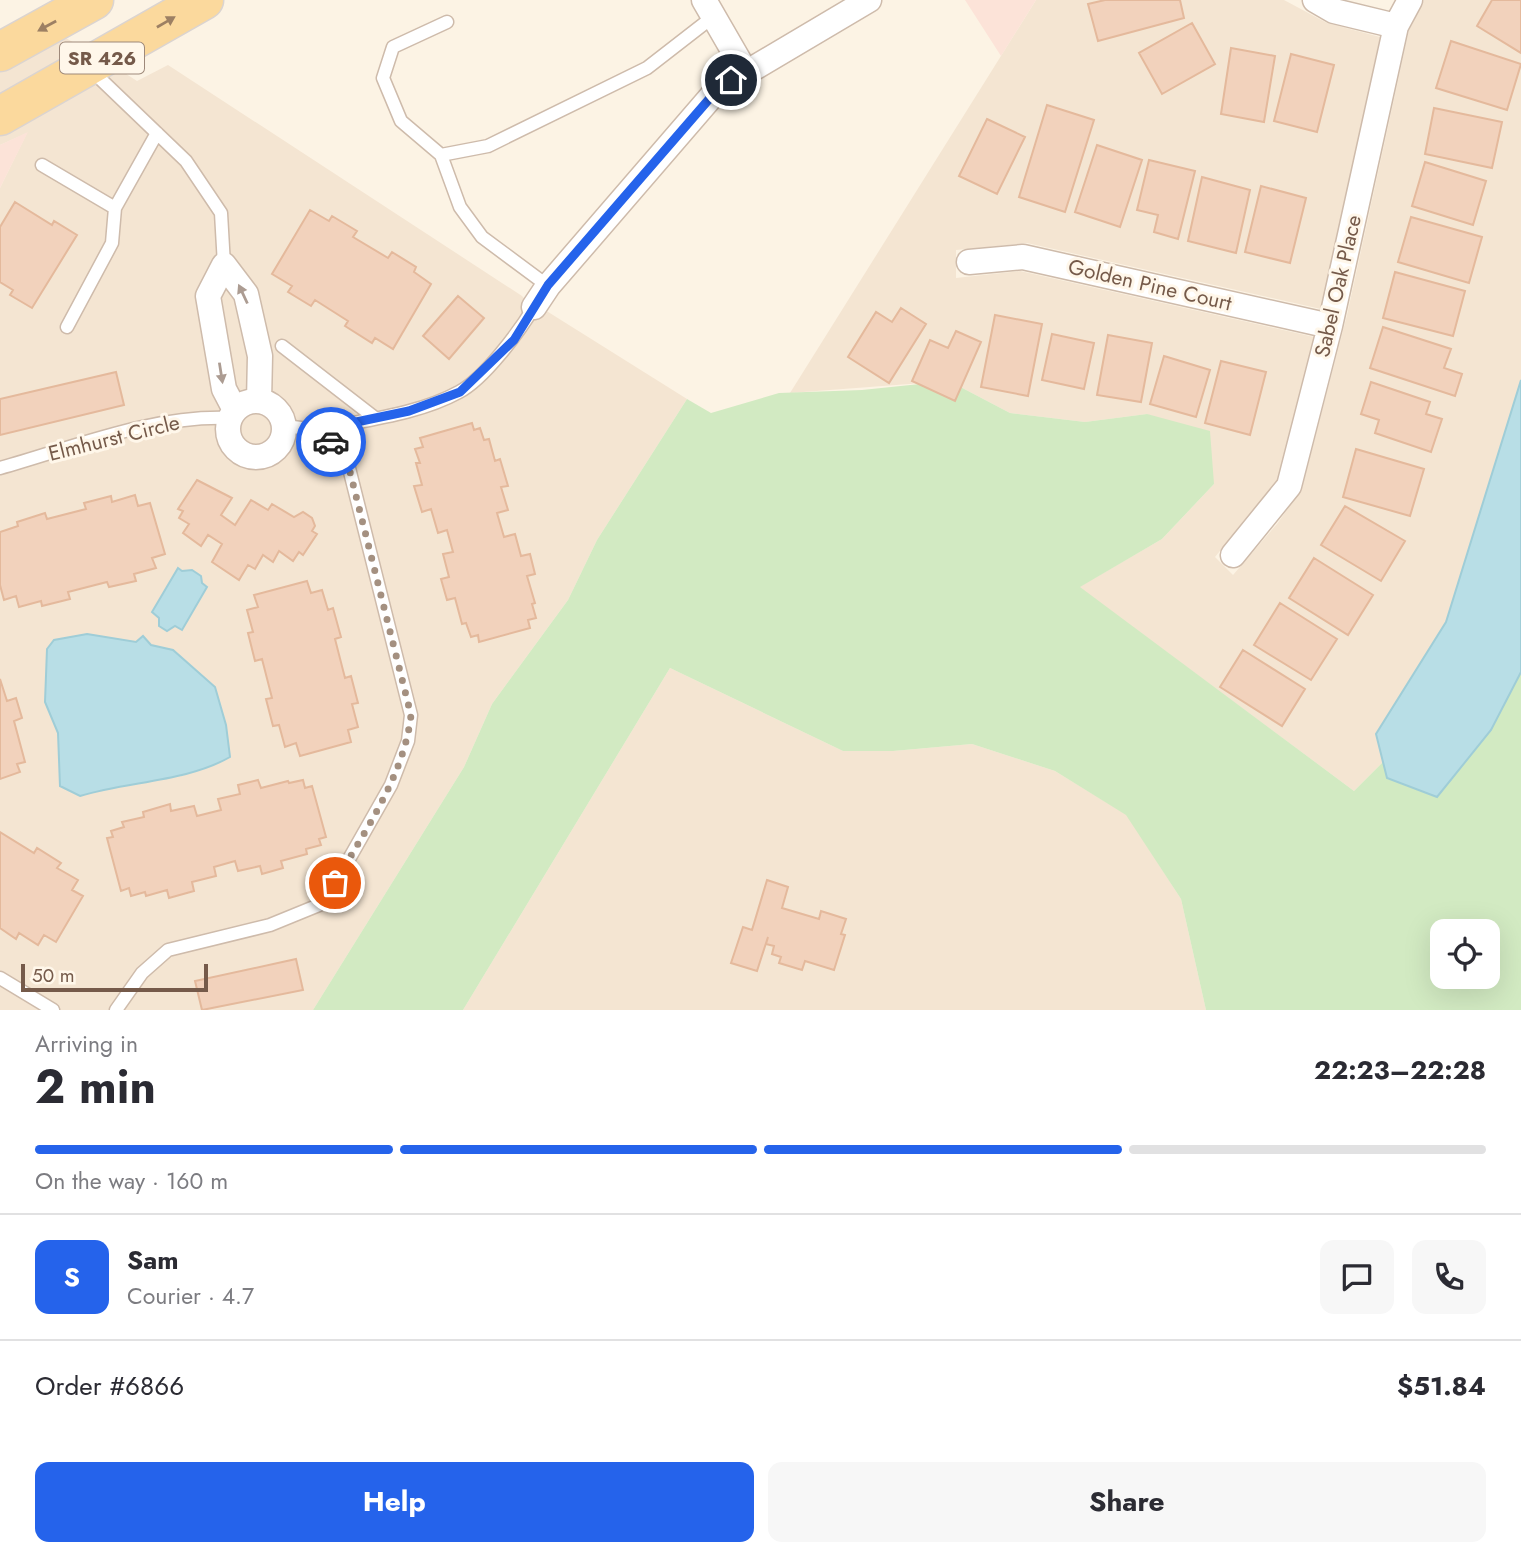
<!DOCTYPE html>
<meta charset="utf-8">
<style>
:root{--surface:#fff;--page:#f7f7f7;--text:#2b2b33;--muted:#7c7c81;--line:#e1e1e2;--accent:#2563eb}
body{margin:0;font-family:Jost,sans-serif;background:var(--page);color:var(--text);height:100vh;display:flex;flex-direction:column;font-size:26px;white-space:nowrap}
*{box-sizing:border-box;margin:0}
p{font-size:23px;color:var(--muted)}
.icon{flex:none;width:38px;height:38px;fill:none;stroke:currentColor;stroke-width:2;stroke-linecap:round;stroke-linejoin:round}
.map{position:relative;height:1010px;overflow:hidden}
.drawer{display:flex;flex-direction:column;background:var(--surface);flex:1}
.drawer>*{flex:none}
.tools{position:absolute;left:1430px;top:919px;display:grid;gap:14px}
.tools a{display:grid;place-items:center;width:70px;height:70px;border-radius:14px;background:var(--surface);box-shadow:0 7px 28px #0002;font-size:35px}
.scale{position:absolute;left:21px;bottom:18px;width:187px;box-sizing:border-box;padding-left:7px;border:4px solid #755a4a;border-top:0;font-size:19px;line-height:24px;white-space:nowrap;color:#755a4a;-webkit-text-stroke:5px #fff7ea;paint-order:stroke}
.pin{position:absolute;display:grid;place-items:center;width:60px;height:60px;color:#fff;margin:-30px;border:4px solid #fff;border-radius:50%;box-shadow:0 2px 7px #0007}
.courier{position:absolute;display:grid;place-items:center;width:70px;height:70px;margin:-35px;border:5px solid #2563eb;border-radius:50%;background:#fff;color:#222;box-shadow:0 2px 9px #0007}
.overview em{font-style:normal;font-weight:700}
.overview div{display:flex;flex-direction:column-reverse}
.overview{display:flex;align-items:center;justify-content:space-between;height:119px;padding:0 35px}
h1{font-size:46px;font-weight:700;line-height:52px}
.bar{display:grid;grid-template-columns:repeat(4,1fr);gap:10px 7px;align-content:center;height:84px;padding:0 35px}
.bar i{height:9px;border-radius:5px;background:var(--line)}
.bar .selected{background:var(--accent)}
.bar p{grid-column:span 4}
.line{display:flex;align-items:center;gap:18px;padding:0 35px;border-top:2px solid var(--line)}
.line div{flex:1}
.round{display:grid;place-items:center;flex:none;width:74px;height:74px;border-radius:14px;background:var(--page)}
.primary-button{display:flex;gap:14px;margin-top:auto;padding:14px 35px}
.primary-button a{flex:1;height:80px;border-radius:14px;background:var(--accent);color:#fff;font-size:28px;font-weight:700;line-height:80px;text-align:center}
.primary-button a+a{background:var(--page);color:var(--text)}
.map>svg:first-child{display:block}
.residential{fill:#f4e5d2}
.commercial{fill:#fce3d8}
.green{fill:#d2eac2;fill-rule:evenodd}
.water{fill:#b8dee6;stroke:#9fcdd7;stroke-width:2}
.building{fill:#f2d2bc;stroke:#e4b99c;stroke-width:2}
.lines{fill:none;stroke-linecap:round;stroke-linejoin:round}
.service-casing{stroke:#cebbab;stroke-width:15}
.minor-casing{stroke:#cebbab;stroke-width:27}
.primary-casing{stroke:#dbd4d0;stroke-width:41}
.service{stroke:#fff;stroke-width:12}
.minor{stroke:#fff;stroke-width:24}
.primary{stroke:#fbd99d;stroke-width:38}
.oneway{fill:#9d8063}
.oneway2{fill:#ac9c92}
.done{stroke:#a49080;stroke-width:7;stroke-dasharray:0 12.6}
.route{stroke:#2563eb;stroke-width:9}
.labels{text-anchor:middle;stroke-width:6;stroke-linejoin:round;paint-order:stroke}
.shield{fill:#fff7ea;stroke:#9e897a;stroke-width:2}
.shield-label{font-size:19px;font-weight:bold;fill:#755a4a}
.street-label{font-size:21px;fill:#755a4a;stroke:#fff7ea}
</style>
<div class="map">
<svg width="1521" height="1010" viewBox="0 0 1521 1010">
<rect width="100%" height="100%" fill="#fcf3e4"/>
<path class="residential" d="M1036 0H1284L1327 23 1380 37 1321 309 1027 243 956 250V278L1020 271 1314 337 1277 481 1215 557 1233 575 1277 524 1302 488 1347 315 1409 30 1424 0H1521V380L1446 622 1377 734 1383 762 1354 791 1079 587 1162 539 1214 484 1147 414 1085 422 1010 413 949 381 790 393Z
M59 34 88 51 0 101V67Z
M168 65 522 296 540 315 545 310 687 399 597 540 568 600 492 704 464 767 313 1010H0V188L27 133 0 145V131L114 66 137 81Z
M670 668 843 751H893L972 744 1055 771 1127 815 1181 899 1206 1010H463Z"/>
<path class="commercial" d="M965 0H1036L1001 56Z
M28 132 0 188V145Z"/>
<path class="green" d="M949 381 1010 413 1085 422 1147 414 1210 431 1214 484 1162 539 1080 587 1354 791 1383 762 1387 778 1521 672V1010H1206L1181 899 1126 815 1055 771 972 744 893 751H843L670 668 463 1010H313L464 767 492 704 568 600 597 540 687 399 711 413 779 393 862 390ZM1442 931H1488V976H1442Z"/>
<path class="water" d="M1521 380V672L1491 730 1437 797 1387 778 1376 734 1446 622Z
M178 568 182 571 192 570 201 576 202 583 207 587 182 630 175 626 167 631 159 626V618L152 612Z
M87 634 136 642 143 636 151 645 173 650 215 687 226 725 230 757C186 782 128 781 80 796L60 786 58 733 45 702 47 649 54 640Z"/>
<path class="building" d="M1105 0H1180L1184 18 1098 41 1088 4Z
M1492 0H1521V53L1477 26Z
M1192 23 1215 64 1162 94 1139 53Z
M1451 41 1521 64 1507 110 1436 88Z
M1231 48 1275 56 1264 122 1221 114Z
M1291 54 1334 65 1317 132 1274 121Z
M1047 105 1094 120 1065 212 1019 197Z
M1434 108 1502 122 1492 168 1425 154Z
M987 119 1025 137 997 194 959 176Z
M1097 145 1142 160 1120 227 1075 212Z
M1149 160 1195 171 1178 239 1154 232 1158 215 1137 210Z
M1425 162 1486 181 1473 225 1412 206Z
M1202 177 1250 190 1236 253 1188 241Z
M1261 186 1306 198 1290 263 1245 252Z
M15 202 52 225 54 221 77 235 32 308 10 295 13 290 0 282V227Z
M310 210 329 221 332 216 357 231 353 237 388 258 392 252 416 267 414 272 431 284 393 349 375 338 372 343 345 326 348 321 315 300 311 306 288 292 292 286 272 274Z
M1411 217 1482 237 1469 283 1398 262Z
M1395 272 1465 291 1453 336 1383 318Z
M458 296 484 318 449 359 423 336Z
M901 308 926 324 889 383 848 357 876 312 892 322Z
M995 315 1042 324 1028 396 981 387Z
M1383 327 1451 349 1444 368 1462 374 1455 396 1370 368Z
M956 331 981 342 955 401 912 381 930 340 948 348Z
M1052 334 1094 343 1084 389 1042 380Z
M1108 335 1152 343 1141 402 1097 395Z
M1164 356 1210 370 1196 417 1150 404Z
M1221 361 1266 372 1250 435 1205 423Z
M116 372 124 405 0 435V399Z
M1371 382 1430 402 1426 414 1442 419 1431 452 1375 433 1379 420 1361 414Z
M472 423 474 430 480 428 484 440 489 439 495 461 500 459 508 486 501 487 508 510 497 513 504 537 515 534 521 556 530 554 535 574 527 576 535 603 532 604 536 618 528 620 530 628 479 642 478 635 471 637 466 623 462 624 455 598 447 600 441 579 449 577 443 554 453 552 447 530 438 533 431 509 422 512 414 486 422 485 416 463H420L415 449 423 447 420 438Z
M1356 449 1424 469 1410 516 1343 497Z
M197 480 232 498 221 515 235 525 251 500 268 510 272 504 294 517 303 512 312 518 315 526 312 531 317 534 303 555 299 552 293 561 279 551 273 562 263 555 255 569 248 565 239 580 212 562 222 544 208 535 201 546 183 533 189 524 179 518 183 511 178 509Z
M135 495 138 506 150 503 165 554 152 558 156 568 134 574 136 581 109 587 107 582 68 592 70 599 42 606 41 601 19 607 16 596 4 600 0 585V532L18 526 17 522 45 513 47 519 86 509 84 503 111 496 112 502Z
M1345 506 1405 541 1381 581 1321 545Z
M1314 558 1373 595 1348 635 1289 598Z
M307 581 311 593 322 590 328 610 333 608 341 637 335 639 345 678 351 676 358 703 352 704 358 727 348 730 351 742 300 756 296 743 285 747 279 725 273 726 266 699 272 698 262 659 255 661 248 633 253 632 247 610 258 607 254 595Z
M1280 603 1337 639 1311 680 1254 645Z
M1243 650 1305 689 1282 726 1220 687Z
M0 679 7 701 16 698 22 718 14 721 25 762 17 764 20 772 0 779Z
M258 780 261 788 288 781 289 783 303 780 305 788 312 786 326 837 319 839 321 845 306 849 307 854 281 861 283 868 262 874 260 866 238 871 235 861 214 867 216 876 192 882 194 891 169 898 167 890 146 896 145 892 131 896 129 888 121 891 107 838 113 837 111 831 124 827 122 822 144 817 143 812 170 804 171 811 194 806 197 816 221 810 218 799 240 794 238 785Z
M0 832 34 853 37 848 61 863 57 868 78 880 72 890 83 896 56 942 44 935 38 945 19 933 16 939 0 928Z
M767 880 788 887 782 908 819 919 821 911 846 919 841 934 845 935 834 970 805 961 802 970 779 963 781 957 772 954 774 946 766 944 768 937 757 971 731 963 743 927 752 930Z
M296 959 303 990 202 1010 195 981Z"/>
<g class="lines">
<g class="service-casing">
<path id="service" d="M447 22 393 47 383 78 401 121 441 155 488 146 647 68 714 16
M90 69 186 161 221 213 224 265
M441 155 460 207 482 237 548 286
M42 165 115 208
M67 327 112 243 115 208 157 133
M282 346 375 418
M318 430C363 420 417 415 459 392 484 379 519 332 534 307
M0 468C75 447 151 415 230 418
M0 978 53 1010
M116 1010 142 973 168 950 270 925 319 905 336 882 391 785 408 741 411 715 346 456 318 430 284 426"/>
</g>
<g class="minor-casing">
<path id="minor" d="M704 0 745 71
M1315 0 1334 11 1396 26
M969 262 1023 257 1330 326
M534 307 548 286 717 90 869 0
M228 429a28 28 0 1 1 56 0a28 28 0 1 1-56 0Z
M235 410 224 389 208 296 224 265 246 294 260 356 259 401
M1233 555 1289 486 1330 326 1396 26 1410 0"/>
</g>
<g class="primary-casing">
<path id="primary" d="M0 52 94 0
M0 116 204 0"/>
</g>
<use href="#service" class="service"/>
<use href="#minor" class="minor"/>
<use href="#primary" class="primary"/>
</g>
<defs><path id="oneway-solid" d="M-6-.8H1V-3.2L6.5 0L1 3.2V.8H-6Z" transform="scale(1.75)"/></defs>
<g class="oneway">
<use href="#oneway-solid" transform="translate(166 22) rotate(-30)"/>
<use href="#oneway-solid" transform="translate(47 26) rotate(151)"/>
</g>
<g class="oneway2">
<use href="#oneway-solid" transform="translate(243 294) rotate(-115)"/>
<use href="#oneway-solid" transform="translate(221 373) rotate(81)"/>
</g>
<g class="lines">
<path class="done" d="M331 442 346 456 411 715C404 776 365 830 335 883"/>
<path class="route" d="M331 442 318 430 409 411 460 392 514 340 548 285 717 90 731 80"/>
</g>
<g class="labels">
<rect class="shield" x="60" y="42.5" width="84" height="31" rx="5"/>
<g class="shield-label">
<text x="102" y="65">SR 426</text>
</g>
<g class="street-label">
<text transform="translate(1150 285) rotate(13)" y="7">Golden Pine Court</text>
<text transform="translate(1338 286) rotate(-77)" y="7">Sabel Oak Place</text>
<text transform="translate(114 438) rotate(-14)" y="7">Elmhurst Circle</text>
</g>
</g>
</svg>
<div class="tools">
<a><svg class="icon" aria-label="locate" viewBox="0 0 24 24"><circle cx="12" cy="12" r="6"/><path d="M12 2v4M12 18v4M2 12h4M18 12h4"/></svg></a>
</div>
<div class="scale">50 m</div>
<div class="pin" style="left:335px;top:883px;background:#ea580c"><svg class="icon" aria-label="bag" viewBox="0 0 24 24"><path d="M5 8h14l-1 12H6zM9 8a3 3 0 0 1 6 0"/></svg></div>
<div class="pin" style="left:731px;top:80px;background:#1f2937"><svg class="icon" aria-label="home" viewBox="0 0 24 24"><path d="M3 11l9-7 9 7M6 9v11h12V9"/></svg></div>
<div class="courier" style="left:331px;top:442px"><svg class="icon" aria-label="car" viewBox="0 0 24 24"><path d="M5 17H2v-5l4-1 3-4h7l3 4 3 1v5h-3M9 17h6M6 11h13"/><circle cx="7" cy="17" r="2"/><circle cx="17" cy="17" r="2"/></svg></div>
</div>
<section class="drawer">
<div class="overview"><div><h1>2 min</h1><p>Arriving in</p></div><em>22:23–22:28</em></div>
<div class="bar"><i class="selected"></i><i class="selected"></i><i class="selected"></i><i></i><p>On the way · 160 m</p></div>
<div class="line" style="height:126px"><b class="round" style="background:var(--accent);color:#fff">S</b><div><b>Sam</b><p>Courier · 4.7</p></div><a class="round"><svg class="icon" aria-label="chat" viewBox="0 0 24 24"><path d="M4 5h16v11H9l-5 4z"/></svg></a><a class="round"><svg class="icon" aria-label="phone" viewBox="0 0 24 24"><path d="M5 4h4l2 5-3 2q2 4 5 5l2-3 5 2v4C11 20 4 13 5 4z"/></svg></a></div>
<div class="line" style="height:91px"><div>Order #6866</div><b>$51.84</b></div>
<div class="primary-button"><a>Help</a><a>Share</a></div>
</section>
